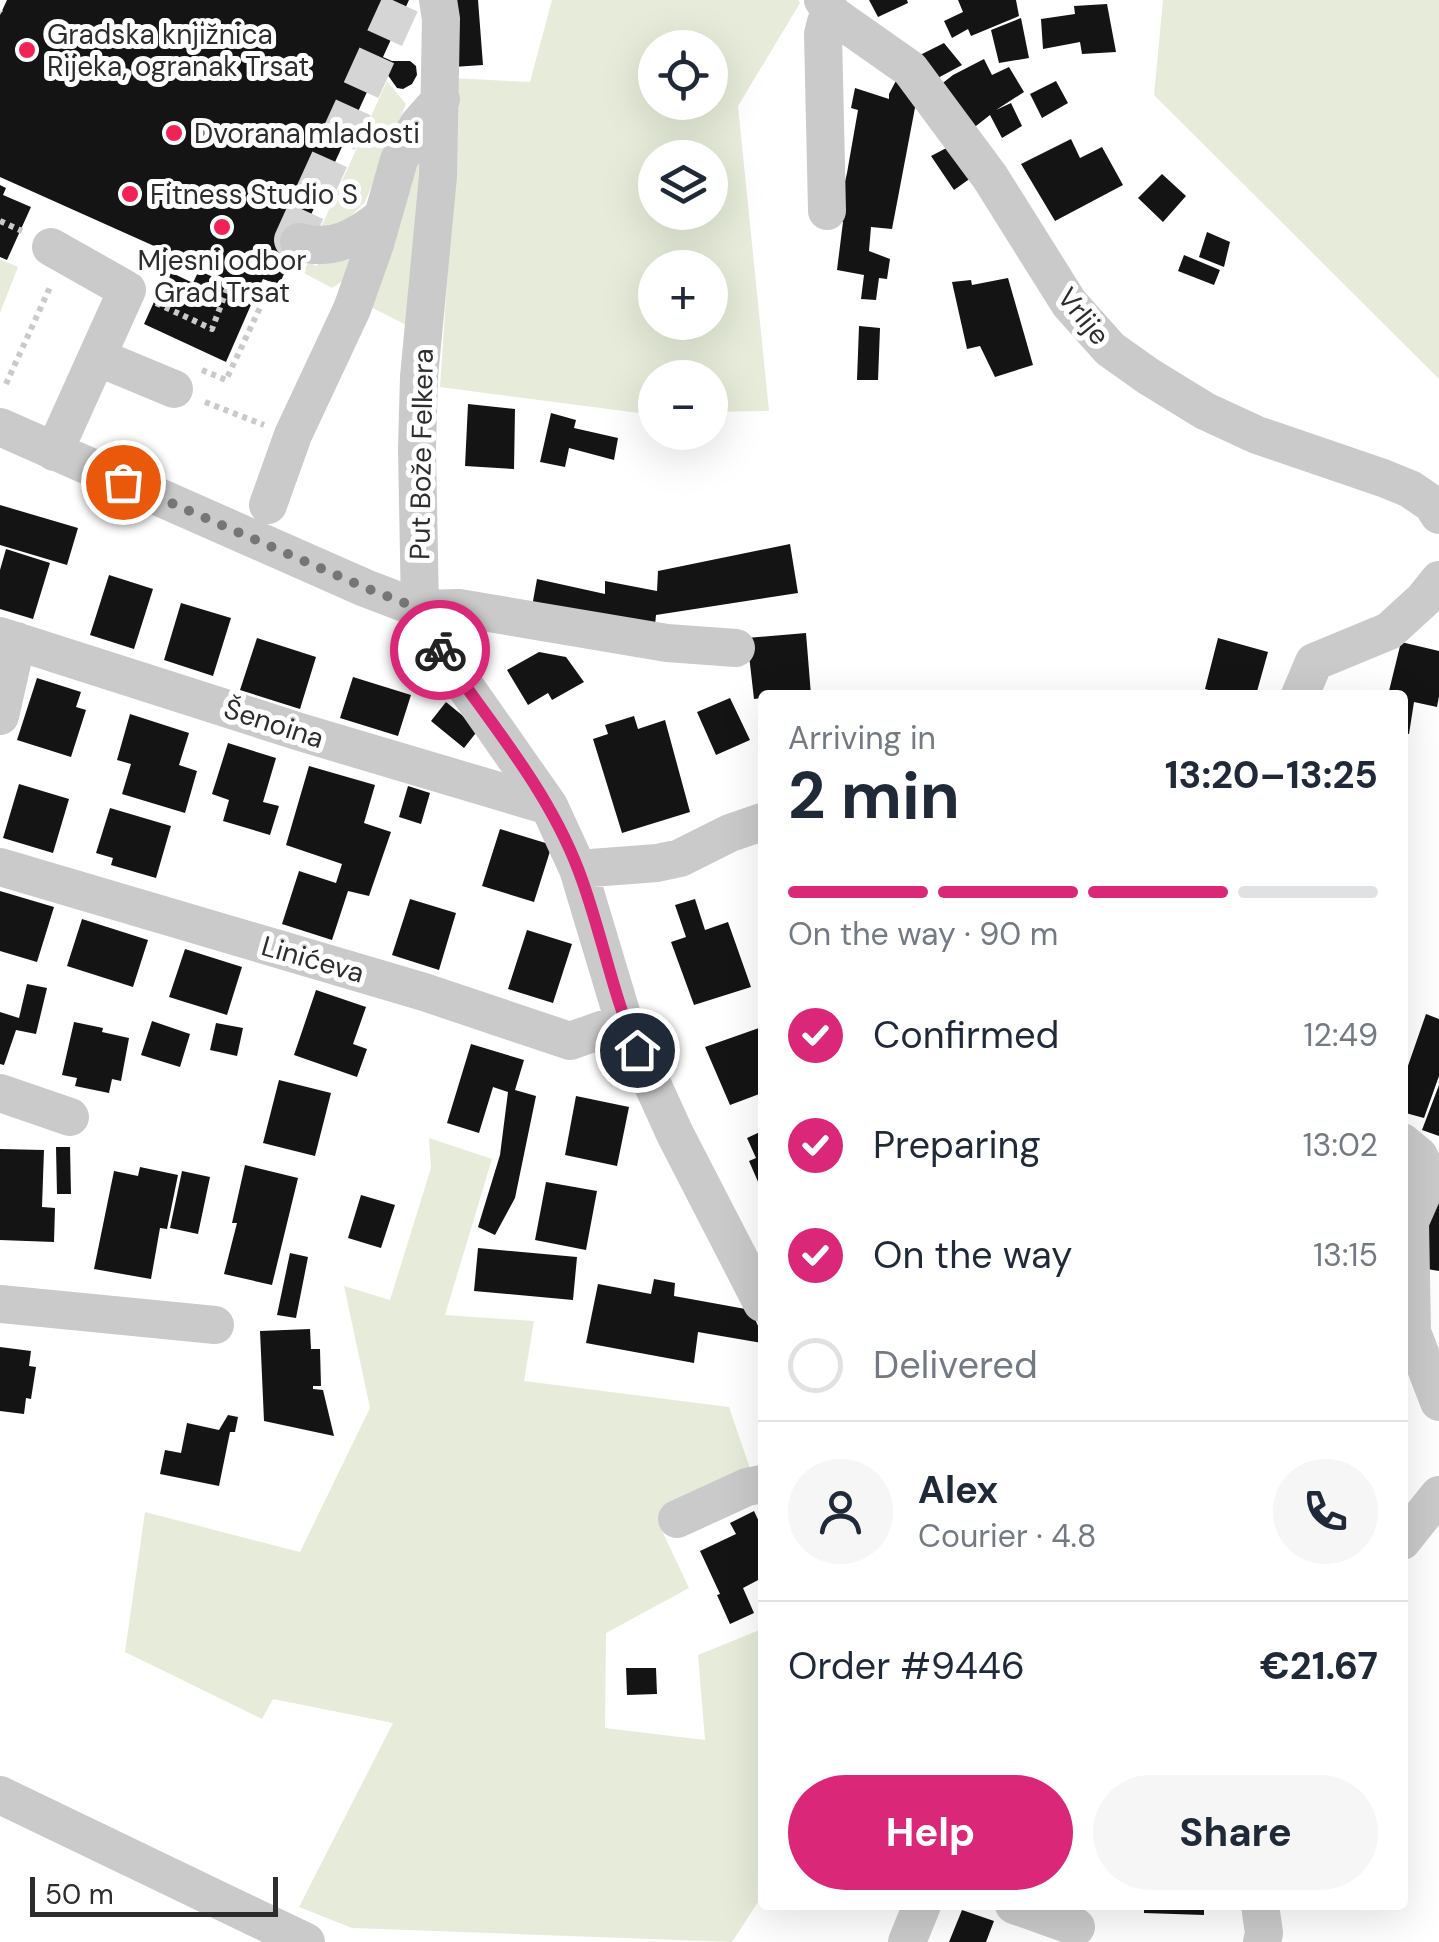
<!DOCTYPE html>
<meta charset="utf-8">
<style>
:root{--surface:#fff;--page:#f6f6f7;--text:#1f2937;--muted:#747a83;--line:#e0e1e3;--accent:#db2777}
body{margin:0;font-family:"DM Sans",sans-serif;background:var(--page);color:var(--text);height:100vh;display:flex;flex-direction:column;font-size:38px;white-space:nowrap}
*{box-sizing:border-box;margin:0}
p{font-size:32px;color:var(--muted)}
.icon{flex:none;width:55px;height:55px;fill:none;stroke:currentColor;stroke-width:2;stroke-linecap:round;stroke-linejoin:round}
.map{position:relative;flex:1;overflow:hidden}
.side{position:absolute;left:758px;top:690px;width:650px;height:1220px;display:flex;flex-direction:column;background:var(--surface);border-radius:10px;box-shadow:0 10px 40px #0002}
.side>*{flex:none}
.tools{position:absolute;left:638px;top:30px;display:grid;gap:20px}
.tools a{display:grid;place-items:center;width:90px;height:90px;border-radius:50%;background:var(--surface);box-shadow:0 10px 40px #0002;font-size:50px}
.scale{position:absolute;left:30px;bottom:25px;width:248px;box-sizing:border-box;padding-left:10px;border:5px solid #2d2d2d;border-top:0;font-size:28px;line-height:35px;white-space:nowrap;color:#2d2d2d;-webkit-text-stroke:8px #fff;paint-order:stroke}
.pin{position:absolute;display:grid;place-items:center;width:85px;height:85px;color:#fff;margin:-42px;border:5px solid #fff;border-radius:50%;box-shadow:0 2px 10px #0007}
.courier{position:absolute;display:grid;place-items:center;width:100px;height:100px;margin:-50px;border:8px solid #db2777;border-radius:50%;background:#fff;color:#222;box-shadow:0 2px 12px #0007}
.head em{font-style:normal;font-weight:700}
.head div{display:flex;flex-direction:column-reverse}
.head{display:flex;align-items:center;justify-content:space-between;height:170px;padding:0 30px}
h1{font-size:65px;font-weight:700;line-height:75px}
.bar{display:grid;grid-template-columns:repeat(4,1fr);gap:15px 10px;align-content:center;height:120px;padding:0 30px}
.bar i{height:12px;border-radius:8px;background:var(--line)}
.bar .selected{background:var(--accent)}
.bar p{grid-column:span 4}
.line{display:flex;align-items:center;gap:25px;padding:0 30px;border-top:2px solid var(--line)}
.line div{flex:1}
.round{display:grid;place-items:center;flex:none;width:105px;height:105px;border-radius:52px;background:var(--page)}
ol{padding:0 30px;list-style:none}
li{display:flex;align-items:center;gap:30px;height:110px}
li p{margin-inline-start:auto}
li .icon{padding:10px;border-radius:50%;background:var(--accent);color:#fff;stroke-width:4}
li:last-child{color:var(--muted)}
li i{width:55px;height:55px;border:5px solid var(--line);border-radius:50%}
.cta{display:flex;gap:20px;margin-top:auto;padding:20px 30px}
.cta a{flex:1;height:115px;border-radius:60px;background:var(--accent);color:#fff;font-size:40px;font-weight:700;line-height:115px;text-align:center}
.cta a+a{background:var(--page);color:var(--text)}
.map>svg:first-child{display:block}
.green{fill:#e6ecd9;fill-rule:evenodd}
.building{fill:#141414}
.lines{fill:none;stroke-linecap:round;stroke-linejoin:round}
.minor-tunnel{stroke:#d5d5d5;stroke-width:38;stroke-dasharray:38 19;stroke-linecap:butt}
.path{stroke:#cacaca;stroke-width:6;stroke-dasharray:5 5;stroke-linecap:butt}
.minor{stroke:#cacaca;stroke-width:38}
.done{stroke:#767676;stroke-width:10;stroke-dasharray:0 18}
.route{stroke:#db2777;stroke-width:12}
.poi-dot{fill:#f22156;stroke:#fff;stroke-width:4}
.labels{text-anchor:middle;stroke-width:10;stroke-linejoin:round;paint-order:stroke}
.poi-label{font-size:28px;fill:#2d2d2d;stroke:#fff;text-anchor:start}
.street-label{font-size:28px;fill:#2d2d2d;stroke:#fff}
</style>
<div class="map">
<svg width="1439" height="1942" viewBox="0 0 1439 1942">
<rect width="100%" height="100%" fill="#fff"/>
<path class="green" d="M552 0H798L800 3 738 106 769 411 710 412V378H655V413H639L440 387 456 149 451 78 530 82ZM655 48H710V102H655ZM655 158H710V212H655ZM655 268H710V322H655Z
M1163 0H1439V379L1154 95Z
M387 81 406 104 365 202 343 224 318 234Z
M426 143 412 328 361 302 418 157Z
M358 257 345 279 332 288 302 272 309 262 316 266 325 260Z
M0 259 18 267 0 313Z
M429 1138 492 1159 445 1315 534 1321 524 1381 729 1407 757 1489 658 1522 689 1588 606 1633 605 1728 705 1740 698 1655 762 1629V1896L732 1942 352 1928 299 1907 393 1723 273 1699 262 1719 125 1652 145 1512 300 1552 370 1408 344 1286 390 1300 431 1168Z"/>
<path class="building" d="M7 0H409L383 57 392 61H410L416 66 417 75 412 84 403 89 397 88 387 74 377 70 279 285 263 279 256 294 201 267 0 177V15Z
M448 0H478L483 65 453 67Z
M869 0H907L908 3 878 17Z
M958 0H1016L1019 16 971 36 968 29 952 38 944 21 963 12Z
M1107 4 1116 52 1082 54 1080 42 1043 49 1041 19 1075 14 1074 6Z
M1021 18 1029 58 999 63 991 30Z
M944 43 962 65 936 79 918 56Z
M984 59 992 75 1009 67 1024 92 996 110 1011 103 1022 126 1002 138 990 115 967 133 935 89 953 75Z
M899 75 918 92 892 229 871 227 869 251 890 259 887 279 879 278 876 300 861 299 864 275 837 270 843 222 836 220 847 173 858 110 851 108 855 88 889 99V94Z
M1056 81 1068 103 1042 118 1030 94Z
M1071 139 1080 158 1102 147 1123 185 1055 221 1021 164Z
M956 143 975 175 954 190 931 156Z
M1162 174 1186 196 1163 222 1138 198Z
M0 185 6 188 3 195 31 207 7 260 0 257Z
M1207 232 1230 242 1224 267 1199 257Z
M1184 255 1220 270 1214 285 1178 271Z
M199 270 254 298 226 362 144 324 168 271 193 283Z
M1008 278 1033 365 995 377 980 346 967 349 952 282 971 280 972 285Z
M859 326 880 328 878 380H857Z
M468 404 515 409 514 469 465 466Z
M551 413 576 420 574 428 618 438 614 460 569 448 565 467 540 462Z
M0 505 78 528 67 565 0 545Z
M790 544 798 593 656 615 654 636 531 612 537 579 605 594V581L657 591 658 571Z
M6 549 50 563 33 619 0 609V570Z
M109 575 153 589 134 649 90 635Z
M181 603 231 618 213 676 164 660Z
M806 633 811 695H762V698L754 699 747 638Z
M257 638 316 657 300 709 240 690Z
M1218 638 1268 652 1256 695H1226L1205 689Z
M1401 642 1439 651V696L1437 707 1414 702 1409 734 1402 733V695H1388Z
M539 652 566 657 584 682 552 700 548 693 528 705 507 670Z
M353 677 411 695 398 736 340 718Z
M37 678 81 692 76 707 86 710 71 757 17 740Z
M730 698 750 740 716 755 697 712Z
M446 702 479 729 464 748 431 721Z
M130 714 189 733 179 765 197 771 185 813 122 794 131 764 117 760Z
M634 716 638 729 665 720 690 812 622 833 593 739 608 734 605 725Z
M228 743 276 758 263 802 279 806 270 835 223 821 229 800 212 794Z
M309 766 375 785 364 823 391 832 369 896 348 891 332 940 282 924 299 871 336 883 342 864 286 845Z
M19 784 69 799 53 853 3 838Z
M408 786 430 793 421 824 399 817Z
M110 808 171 826 156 878 111 865 113 858 96 853Z
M500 829 552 845 534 902 482 886Z
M0 891 54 907 37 962 0 951Z
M410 899 456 913 439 970 392 955Z
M695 899 705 930 728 922 751 987 694 1005 671 942 686 937 675 905Z
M82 919 148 940 133 987 67 966Z
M527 930 572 944 553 1003 508 989Z
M185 949 242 967 227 1015 169 997Z
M27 984 47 988 36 1034 16 1030 4 1065 0 1064V1012L19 1018Z
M316 990 366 1007 353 1044 367 1049 357 1077 294 1055Z
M1426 1014 1439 1019V1076L1424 1118 1402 1112V1083Z
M152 1021 190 1034 180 1067 141 1055Z
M74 1022 103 1028 102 1032 129 1038 121 1081 112 1079 109 1093 75 1086 77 1078 62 1075Z
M216 1023 243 1028 237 1056 210 1050Z
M759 1028 762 1037V1093L730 1105 705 1047Z
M471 1044 524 1060 515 1090 536 1096 515 1198 495 1235 478 1227 500 1155 508 1092 493 1087 479 1133 447 1123Z
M279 1080 331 1093 315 1156 263 1143Z
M1439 1085V1136L1422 1130Z
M576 1096 629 1107 617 1166 565 1155Z
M762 1131V1191L749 1161 756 1158 747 1138Z
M56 1147H70L71 1194H57Z
M0 1149 44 1150 42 1207 55 1208 54 1242 0 1240Z
M245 1165 298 1178 272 1285 224 1274 237 1223H232Z
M140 1167 178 1175 167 1229 160 1228 151 1279 94 1269 114 1171 138 1176Z
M182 1171 210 1177 198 1234 170 1228Z
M1439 1178V1271L1415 1267Z
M546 1182 597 1191 586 1250 535 1240Z
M361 1195 395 1205 381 1248 348 1238Z
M478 1248 577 1257 573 1300 474 1291Z
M290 1253 308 1257 296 1318 277 1315Z
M654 1279 675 1283 674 1296 751 1310 762 1335V1343L698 1332 694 1363 586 1343 598 1284 651 1294Z
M310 1329 311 1349H320L321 1386H313V1389L323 1390 334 1436 264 1421 260 1331Z
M0 1347 31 1351 29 1366 36 1367 31 1399 26 1398 24 1414 0 1411Z
M228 1415 238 1417 235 1432H230L219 1486 160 1474 165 1450 181 1453 187 1423 219 1430Z
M754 1511 762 1528V1578L743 1588 754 1613 730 1624 717 1595 720 1594 700 1551 736 1534 730 1523Z
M626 1668H656L657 1694 627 1695Z
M1144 1905H1204V1915L1144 1913Z
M962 1910 994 1921 986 1942H949Z"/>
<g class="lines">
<path class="minor-tunnel" d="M299 242 293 240 402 0"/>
<path class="path" d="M0 12 1 13
M0 221 22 231
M156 303 212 329 230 281
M202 370 226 380 272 282
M6 384 51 285
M205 402 264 425"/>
<path class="minor" d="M438 0 441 19 438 176 419 377 417 448 420 609 423 624 432 639 549 806 578 869 624 1022 675 1134 762 1303
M823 0 833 15 910 69 990 177 1069 303 1110 349 1148 376 1205 411 1257 435 1383 478 1410 489 1432 504 1439 515
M827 211 823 34 826 22 833 15
M299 242C332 252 357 237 382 217
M51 247 127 290 54 452
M97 357 174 389
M0 427 365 588 420 609 459 608 667 643 736 648
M268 505 293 435 352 309 375 244 399 160 418 125 441 99
M0 636 300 732 549 806
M1300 695 1314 662 1389 631 1423 600 1439 580
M0 716 17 641
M0 867 424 992 570 1041 624 1022
M578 869 657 863 680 858 730 833 762 822
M0 1093 70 1117
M1402 1142 1419 1156 1425 1168 1427 1183 1410 1222 1412 1332 1439 1402
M0 1304 215 1325
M677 1519 747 1487 762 1484
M1402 1541 1439 1495
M0 1795 306 1942
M1014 1905 1076 1927
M1260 1905 1264 1933 1262 1942
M907 1942 922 1905"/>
</g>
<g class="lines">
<path class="done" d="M123 482 366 588 420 609 424 624 440 650"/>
<path class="route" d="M440 650C488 720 547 788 578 869 601 928 611 991 637 1050"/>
</g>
<g class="poi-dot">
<circle cx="27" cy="50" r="10"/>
<circle cx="174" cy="133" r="10"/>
<circle cx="130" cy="194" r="10"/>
<circle cx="222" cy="227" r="10"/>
</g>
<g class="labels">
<g class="poi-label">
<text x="47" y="44">Gradska knjižnica<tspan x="47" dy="32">Rijeka, ogranak Trsat</tspan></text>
<text x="194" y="143">Dvorana mladosti</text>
<text x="150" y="204">Fitness Studio S</text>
<text x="222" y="270" text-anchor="middle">Mjesni odbor<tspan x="222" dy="32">Grad Trsat</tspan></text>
</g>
<g class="street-label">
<text transform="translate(1084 316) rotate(51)" y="10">Vrlije</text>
<text transform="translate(421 454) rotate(-89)" y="10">Put Bože Felkera</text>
<text transform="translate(274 723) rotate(18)" y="10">Šenoina</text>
<text transform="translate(313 959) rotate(16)" y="10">Linićeva</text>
</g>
</g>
</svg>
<div class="tools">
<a><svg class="icon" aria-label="locate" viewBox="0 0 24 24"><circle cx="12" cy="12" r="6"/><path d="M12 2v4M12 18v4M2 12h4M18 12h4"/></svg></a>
<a><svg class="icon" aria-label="layers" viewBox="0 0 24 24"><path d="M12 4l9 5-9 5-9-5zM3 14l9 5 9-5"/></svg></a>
<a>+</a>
<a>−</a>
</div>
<div class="scale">50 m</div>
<div class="pin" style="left:123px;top:482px;background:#ea580c"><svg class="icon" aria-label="bag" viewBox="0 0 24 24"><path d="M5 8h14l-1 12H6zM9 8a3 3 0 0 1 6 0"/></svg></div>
<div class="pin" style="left:637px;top:1050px;background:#1f2937"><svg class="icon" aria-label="home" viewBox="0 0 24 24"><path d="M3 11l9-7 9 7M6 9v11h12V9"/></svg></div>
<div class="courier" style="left:440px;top:650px"><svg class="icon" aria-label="bike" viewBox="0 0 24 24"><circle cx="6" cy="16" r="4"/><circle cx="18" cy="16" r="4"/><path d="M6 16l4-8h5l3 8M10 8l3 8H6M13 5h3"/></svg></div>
<section class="side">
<div class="head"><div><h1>2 min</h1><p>Arriving in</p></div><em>13:20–13:25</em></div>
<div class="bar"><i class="selected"></i><i class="selected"></i><i class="selected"></i><i></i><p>On the way · 90 m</p></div>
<ol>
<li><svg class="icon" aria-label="check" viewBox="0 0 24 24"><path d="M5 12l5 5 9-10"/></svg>Confirmed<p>12:49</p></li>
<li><svg class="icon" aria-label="check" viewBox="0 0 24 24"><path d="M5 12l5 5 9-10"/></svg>Preparing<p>13:02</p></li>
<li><svg class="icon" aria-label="check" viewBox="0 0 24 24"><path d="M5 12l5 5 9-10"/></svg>On the way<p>13:15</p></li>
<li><i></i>Delivered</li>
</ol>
<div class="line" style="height:180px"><a class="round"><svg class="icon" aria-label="person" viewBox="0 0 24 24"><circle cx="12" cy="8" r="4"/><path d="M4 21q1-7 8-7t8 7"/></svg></a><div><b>Alex</b><p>Courier · 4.8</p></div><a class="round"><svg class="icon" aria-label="phone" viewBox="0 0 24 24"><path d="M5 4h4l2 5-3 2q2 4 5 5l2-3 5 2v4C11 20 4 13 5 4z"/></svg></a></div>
<div class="line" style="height:130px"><div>Order #9446</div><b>€21.67</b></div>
<div class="cta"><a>Help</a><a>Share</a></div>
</section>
</div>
